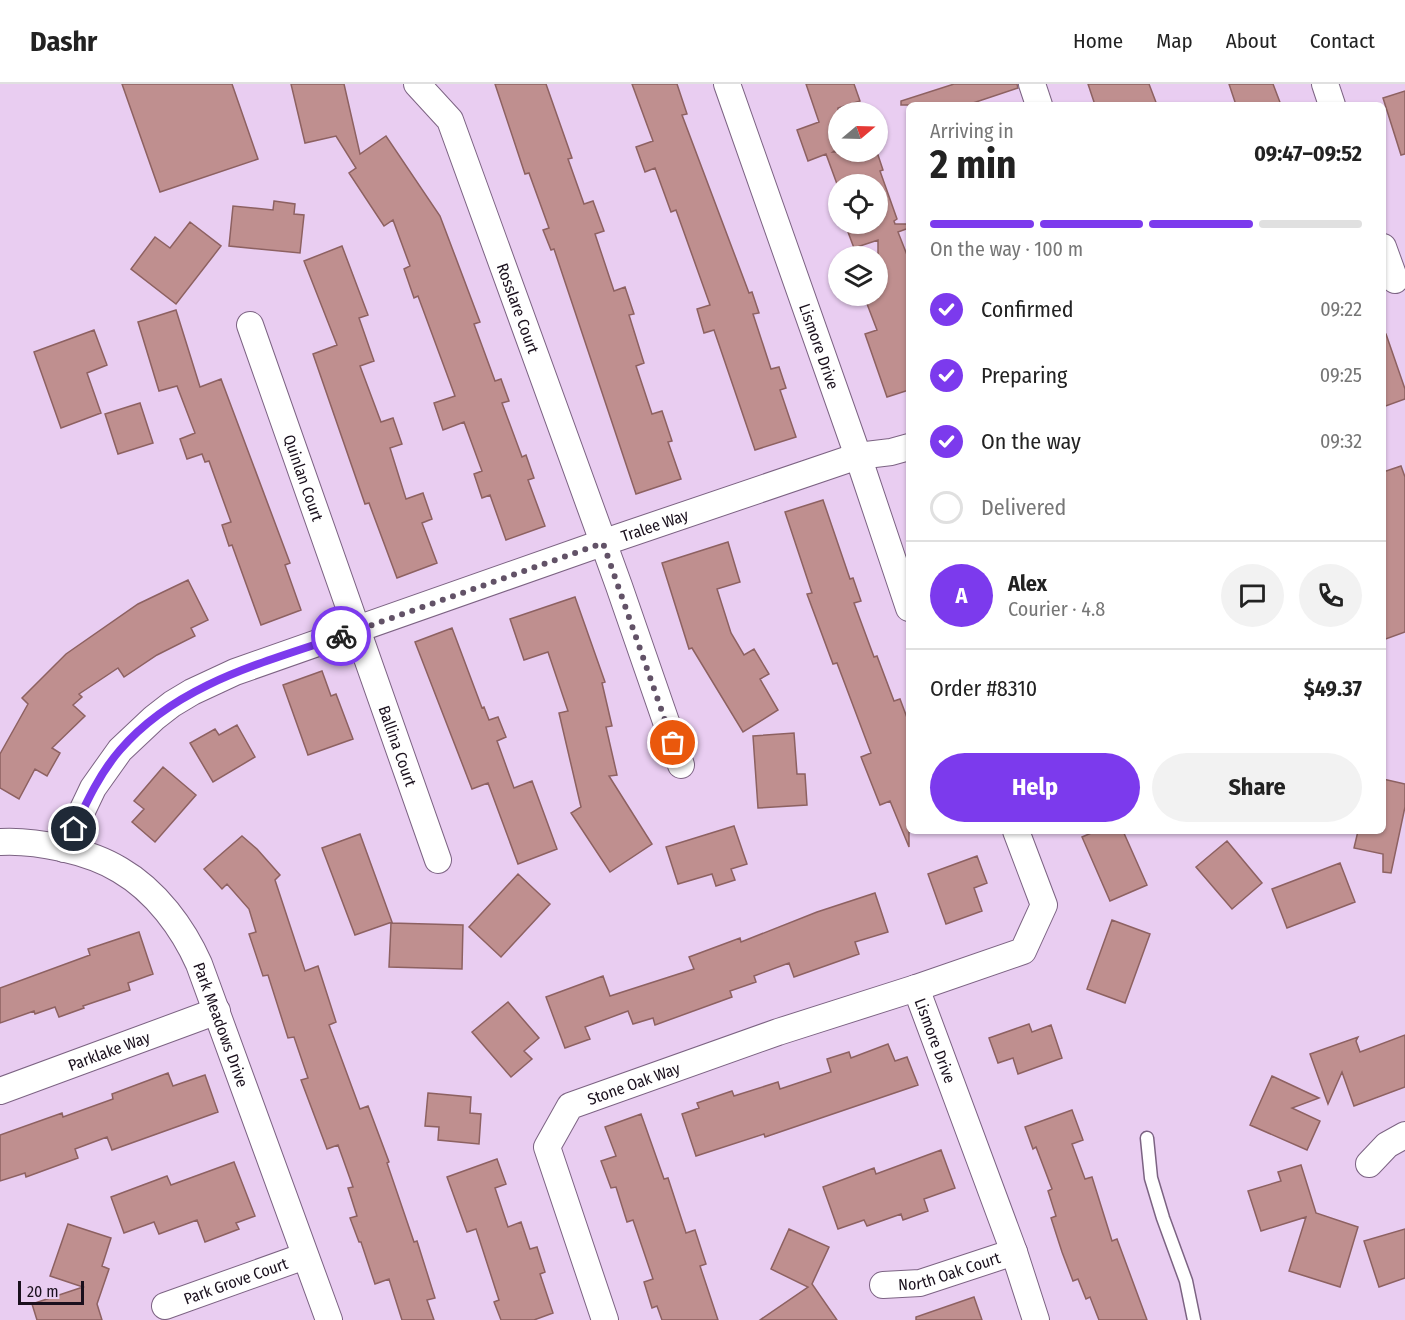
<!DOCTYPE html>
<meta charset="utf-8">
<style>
:root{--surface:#fff;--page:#f2f2f2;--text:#222;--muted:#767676;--line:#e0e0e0;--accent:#7c3aed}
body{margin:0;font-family:"Fira Sans Condensed",sans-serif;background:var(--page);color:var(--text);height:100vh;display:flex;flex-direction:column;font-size:22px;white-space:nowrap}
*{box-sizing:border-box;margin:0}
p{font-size:20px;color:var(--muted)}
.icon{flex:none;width:33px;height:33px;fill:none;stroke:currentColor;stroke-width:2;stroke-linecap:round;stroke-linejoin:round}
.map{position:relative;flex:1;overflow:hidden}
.panel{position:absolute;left:906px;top:18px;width:480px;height:732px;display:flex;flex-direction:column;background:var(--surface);border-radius:9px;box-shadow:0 2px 4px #0004}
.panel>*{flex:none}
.needle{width:39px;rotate:71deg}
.controls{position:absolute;left:828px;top:18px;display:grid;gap:12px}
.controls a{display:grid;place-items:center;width:60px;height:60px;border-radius:50%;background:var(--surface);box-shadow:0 2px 4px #0004;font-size:30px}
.scale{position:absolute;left:18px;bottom:15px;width:66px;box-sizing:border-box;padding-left:6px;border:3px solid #1a101d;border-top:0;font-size:16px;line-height:21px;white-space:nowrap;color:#1a101d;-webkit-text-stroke:4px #e9cdf1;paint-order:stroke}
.pin{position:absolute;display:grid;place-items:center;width:51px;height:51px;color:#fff;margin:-26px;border:3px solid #fff;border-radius:50%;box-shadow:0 2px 6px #0007}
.courier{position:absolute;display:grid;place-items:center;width:60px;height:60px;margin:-30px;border:4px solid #7c3aed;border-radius:50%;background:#fff;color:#222;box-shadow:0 2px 8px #0007}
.overview em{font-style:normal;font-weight:700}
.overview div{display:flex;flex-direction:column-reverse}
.overview{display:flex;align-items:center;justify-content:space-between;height:102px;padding:0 24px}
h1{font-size:39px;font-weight:700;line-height:45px}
.bar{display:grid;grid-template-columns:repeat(4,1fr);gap:9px 6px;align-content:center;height:72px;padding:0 24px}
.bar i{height:8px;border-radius:4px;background:var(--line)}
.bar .active{background:var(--accent)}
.bar p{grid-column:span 4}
.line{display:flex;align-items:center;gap:15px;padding:0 24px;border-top:2px solid var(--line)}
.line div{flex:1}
.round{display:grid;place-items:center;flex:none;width:63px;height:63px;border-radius:32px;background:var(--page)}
ol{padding:0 24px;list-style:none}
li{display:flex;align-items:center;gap:18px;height:66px}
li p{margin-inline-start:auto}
li .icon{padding:6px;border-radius:50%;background:var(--accent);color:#fff;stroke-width:4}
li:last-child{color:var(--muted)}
li i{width:33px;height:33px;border:3px solid var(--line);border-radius:50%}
.primary-button{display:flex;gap:12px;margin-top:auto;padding:12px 24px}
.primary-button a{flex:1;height:69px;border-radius:36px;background:var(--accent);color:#fff;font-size:24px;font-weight:700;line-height:69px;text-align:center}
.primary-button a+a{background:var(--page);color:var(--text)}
header{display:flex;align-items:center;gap:36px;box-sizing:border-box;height:84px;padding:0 30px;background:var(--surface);border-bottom:2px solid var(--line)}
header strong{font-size:28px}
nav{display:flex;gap:33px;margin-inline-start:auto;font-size:21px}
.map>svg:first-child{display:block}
.building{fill:#bf8f8f;stroke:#8d6161;stroke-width:1.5}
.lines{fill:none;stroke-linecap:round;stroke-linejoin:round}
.service-casing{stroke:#7c6383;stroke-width:15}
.minor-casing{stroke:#7c6383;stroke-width:28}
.service{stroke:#fff;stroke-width:12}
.minor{stroke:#fff;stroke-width:26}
.done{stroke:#625267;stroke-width:6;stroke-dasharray:0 10.8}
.route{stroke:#7c3aed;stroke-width:8}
.labels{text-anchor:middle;stroke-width:4.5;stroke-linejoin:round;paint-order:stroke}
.street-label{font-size:16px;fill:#1a101d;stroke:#e9cdf1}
</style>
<header>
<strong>Dashr</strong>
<nav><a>Home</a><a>Map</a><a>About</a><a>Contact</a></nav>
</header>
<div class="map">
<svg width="1405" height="1236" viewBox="0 0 1405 1236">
<rect width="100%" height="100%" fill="#e9cdf1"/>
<path class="building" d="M122 0H232L258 75 160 108Z
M291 0H344L360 70 386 52 440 132 480 238 474 240 495 297 501 295 509 317 502 319 522 373 526 371 534 394 528 396 545 442 506 456 490 411 482 414 474 390 482 387 464 338 443 346 434 319 455 312 418 212 414 214 404 185 410 182 393 136 384 142 349 89 356 84 336 52 305 59Z
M495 0H546L572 74 568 75 584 120 593 117 604 147 595 150 614 207 625 203 634 230 629 231 644 279 636 282 652 330 662 327 672 357 668 358 681 395 636 410 554 165 551 166 543 146 549 144 529 89 525 90Z
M632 0H677L687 30 682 31 749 209 752 208 759 229 753 230 771 285 779 283 786 304 780 306 796 353 755 366 714 246 704 249 697 225 710 221 676 126 671 128 655 84 645 88 636 63 653 57Z
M806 0H854L860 17 838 24V65L833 68H877L883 86 880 87 897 135 894 137 895 140H909V144L898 148 909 176V306L887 313 865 250 877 246 864 212H878V156L854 164 845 140H878V100H837L826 70 808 77 797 46 819 38Z
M954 0H1017L1018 4 967 21H901V17Z
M1088 0H1149L1157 21H1095Z
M1229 0H1273L1281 21H1236Z
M1405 7V70L1401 71 1383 14Z
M274 117 295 120 294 130 304 131 300 169 229 162 233 122 273 126Z
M190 138 221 162 176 220 131 185 155 153 170 164Z
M342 162 368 231 359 234 374 277 360 282 381 338 393 334 402 360 390 364 406 415 423 409 432 435 422 439 437 479 397 494 369 419 365 420 313 270 337 261 304 177Z
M176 226 200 303 221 295 290 479 285 481 301 526 261 541 232 461 229 462 222 441 231 438 209 377 205 378 202 370 187 375 180 355 195 349 177 302 159 307 138 238Z
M94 246 107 281 87 289 101 329 61 344 34 268Z
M1383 250H1386L1405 305V315L1383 323Z
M140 319 153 359 118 370 105 330Z
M1401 382 1405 393V548L1383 556V388Z
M823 416 850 495 853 494 861 517 854 519 874 573 877 572 894 617 900 615 909 639V763L890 717 880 721 861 673 871 669 837 579 833 580 807 510 812 509 785 428Z
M728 458 740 498 717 505 731 549 744 571 754 565 769 590 760 595 778 626 743 648 692 564 689 565 662 479Z
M188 496 208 536 191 544 195 552 157 571 124 593 118 584 79 610 82 613 73 621 85 632 52 664 60 669 47 692 35 685 19 715 0 704V670L28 620 22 614 66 570 138 520Z
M575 513 605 598 602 599 612 642 606 643 617 691 609 692 652 760 610 788 571 729 581 723 559 629 568 627 548 568 524 576 510 535Z
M452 544 482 624 484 623 489 636 498 633 506 653 497 657 514 704 532 697 557 765 518 780 488 699 472 705 415 558Z
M322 587 331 612 336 610 353 655 308 671 283 601Z
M237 641 255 673 213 698 190 659 215 645 219 651Z
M794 649 797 690H805L807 721 758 724 753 652Z
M163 683 196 711 155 758 132 738 144 725 134 717Z
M1383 695 1405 700V723L1391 789 1383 788V770L1354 764 1358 747H1383Z
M734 742 747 780 731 785 735 796 716 802 712 790 678 800 666 763Z
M1096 747H1123L1147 801 1110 817 1082 753Z
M360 750 392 838 355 851 322 764Z
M242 752 257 765 280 791 275 796 305 887 318 882 336 938 329 941 360 1025 368 1022 389 1078 387 1079 414 1158 417 1157 435 1214 427 1216 434 1236H402L389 1195 375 1200 361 1158H359L350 1134 357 1132 348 1104 353 1103 338 1061 327 1065 301 996 308 994 294 953 288 954 268 891 263 892 249 850 256 848 249 825 227 800 222 805 204 785Z
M1227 757 1262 799 1232 825 1196 783Z
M977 772 987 799 974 804 982 827 946 840 928 790Z
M1340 779 1355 818 1287 844 1272 805Z
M518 790 550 820 501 873 469 843Z
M875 809 888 848 855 858 859 870 794 893 789 879 754 892 756 898 730 907 732 913 655 941 653 934 633 940 628 927 585 943 590 955 565 964 546 913 603 892 610 912 694 885 689 873 740 854 741 858 817 828Z
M1112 836 1150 850 1125 919 1087 905Z
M391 839 463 841 462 885 389 883Z
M139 848 153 890 128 899 130 906 83 922 84 924 59 933 55 923 35 930 34 927 0 939V904L90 871 88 865Z
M508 918 539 954 524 967 532 975 511 993 472 948Z
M1029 940 1032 948 1051 941 1062 974 1018 990 1013 974 998 979 989 954Z
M1405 951V1003L1354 1022 1342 988 1328 1020 1310 970 1358 953 1356 957 1360 968Z
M888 960 895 977 907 973 918 1001 765 1053 764 1050 696 1072 682 1030 699 1024 697 1019 732 1007 734 1012 778 998 780 1005 831 988 827 975 849 968 851 974Z
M168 989 173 1002 205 991 218 1028 112 1066 107 1053 75 1065 78 1074 26 1093 25 1089 0 1097V1051L62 1029 63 1033 113 1015 112 1010Z
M1272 992 1319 1014 1292 1024 1320 1037 1307 1066 1250 1041Z
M428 1009 471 1013 470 1029 481 1030 479 1060 438 1056 439 1043 425 1042Z
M1072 1026 1083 1056 1072 1060 1085 1095 1092 1093 1112 1157 1117 1155 1147 1236H1099L1090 1213 1086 1215 1078 1195 1073 1197 1062 1168 1051 1134 1056 1132 1048 1107 1052 1105 1036 1063 1033 1065 1025 1043Z
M641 1030 664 1095 668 1094 686 1149 695 1146 706 1180 700 1182 718 1236H662L657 1222 652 1224 644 1198 653 1195 633 1136 627 1138 616 1103 611 1104 601 1077 616 1072 605 1043Z
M941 1066 955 1104 924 1115 928 1127 903 1136 901 1130 867 1142 864 1136 838 1145 823 1103 874 1084 876 1090Z
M497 1075 506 1100 495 1104 508 1143 521 1138 530 1165 537 1163 545 1188 540 1190 553 1229 534 1236H501L494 1218 499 1216 476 1145 467 1148 447 1093Z
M234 1078 255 1132 236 1139 239 1145 205 1158 197 1136 159 1150 154 1138 124 1149 111 1113 167 1092 171 1101Z
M1301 1081 1316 1129 1358 1143 1340 1203 1289 1187 1306 1133 1261 1147 1248 1107 1281 1097 1278 1088Z
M68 1140 111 1154 102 1182 109 1185 97 1220 102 1236H37L32 1220 83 1203 50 1192Z
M789 1145 829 1163 812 1200 837 1236H760L808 1203 771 1185Z
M1405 1145V1194L1379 1203 1364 1157Z
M974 1213 982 1236H916V1233Z"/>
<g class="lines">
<g class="service-casing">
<path id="service" d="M1147 1054 1151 1094 1163 1134 1186 1197 1194 1236"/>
</g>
<g class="minor-casing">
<g id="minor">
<path id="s1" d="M417 0 450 36 619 502 681 681"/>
<path id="s2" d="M727 0 858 372 909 524"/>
<path d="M1032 0 1039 21"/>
<path d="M1325 0 1332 21"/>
<path d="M1383 163 1395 196"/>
<path id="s3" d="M250 241 438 776"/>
<path id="s4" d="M0 758C36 756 89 767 120 786 156 807 183 844 199 880L329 1236"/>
<path id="s5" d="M64 765 93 704 120 666 154 634 172 620 192 608 235 588 602 459 858 372 891 368 909 363"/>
<path id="s6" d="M916 904 1014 1168 1036 1236"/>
<path id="s7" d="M0 1007 217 927"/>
<path d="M1369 1080 1387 1061 1405 1051"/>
<path id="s8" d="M883 1201 920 1199 1014 1168"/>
<path id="s9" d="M165 1222 305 1172"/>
<path id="s10" d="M605 1236 547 1063 570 1022 778 948 916 904 1023 867 1044 821 1016 747"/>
</g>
</g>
<use href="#service" class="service"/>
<use href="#minor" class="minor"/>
</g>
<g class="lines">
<path class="done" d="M341 552 603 459 673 659"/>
<path class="route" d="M74 745C87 717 100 689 120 666 177 600 262 579 341 552"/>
</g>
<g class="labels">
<g class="street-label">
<text dy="6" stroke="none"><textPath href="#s1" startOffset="249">Rosslare Court</textPath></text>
<text dy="6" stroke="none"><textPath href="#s2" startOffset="278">Lismore Drive</textPath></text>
<text dy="6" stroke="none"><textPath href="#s3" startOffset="162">Quinlan Court</textPath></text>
<text dy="6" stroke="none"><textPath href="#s5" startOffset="699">Tralee Way</textPath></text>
<text dy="6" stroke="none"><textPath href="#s3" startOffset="446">Ballina Court</textPath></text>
<text dy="6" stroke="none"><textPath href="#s4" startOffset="314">Park Meadows Drive</textPath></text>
<text dy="6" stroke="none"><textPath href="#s6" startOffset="56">Lismore Drive</textPath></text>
<text dy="6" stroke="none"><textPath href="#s7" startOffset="116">Parklake Way</textPath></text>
<text dy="6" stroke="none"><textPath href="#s10" startOffset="297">Stone Oak Way</textPath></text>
<text dy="6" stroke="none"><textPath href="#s8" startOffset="68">North Oak Court</textPath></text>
<text dy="6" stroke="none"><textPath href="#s9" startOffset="75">Park Grove Court</textPath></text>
</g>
</g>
</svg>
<div class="controls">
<a><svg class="needle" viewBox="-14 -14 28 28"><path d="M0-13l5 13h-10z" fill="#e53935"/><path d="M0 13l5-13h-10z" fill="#767676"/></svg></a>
<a><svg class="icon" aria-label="locate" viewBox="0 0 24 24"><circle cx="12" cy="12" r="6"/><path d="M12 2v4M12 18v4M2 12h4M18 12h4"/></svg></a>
<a><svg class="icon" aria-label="layers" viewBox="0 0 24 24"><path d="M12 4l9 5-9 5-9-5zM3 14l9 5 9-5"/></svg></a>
</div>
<div class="scale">20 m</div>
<div class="pin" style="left:673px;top:659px;background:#ea580c"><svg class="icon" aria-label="bag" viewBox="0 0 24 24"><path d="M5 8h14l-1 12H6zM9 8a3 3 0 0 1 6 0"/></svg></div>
<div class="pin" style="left:74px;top:745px;background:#1f2937"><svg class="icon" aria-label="home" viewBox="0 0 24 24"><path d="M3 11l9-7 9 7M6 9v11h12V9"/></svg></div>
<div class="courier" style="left:341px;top:552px"><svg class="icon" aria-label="bike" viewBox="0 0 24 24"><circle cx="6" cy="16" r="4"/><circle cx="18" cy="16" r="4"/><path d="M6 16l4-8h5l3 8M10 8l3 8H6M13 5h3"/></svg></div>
<section class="panel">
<div class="overview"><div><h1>2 min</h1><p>Arriving in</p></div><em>09:47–09:52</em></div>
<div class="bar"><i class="active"></i><i class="active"></i><i class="active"></i><i></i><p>On the way · 100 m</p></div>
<ol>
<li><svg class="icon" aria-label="check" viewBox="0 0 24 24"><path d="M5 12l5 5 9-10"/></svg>Confirmed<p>09:22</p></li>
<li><svg class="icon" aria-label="check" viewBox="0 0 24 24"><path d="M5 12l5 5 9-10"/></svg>Preparing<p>09:25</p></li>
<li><svg class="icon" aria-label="check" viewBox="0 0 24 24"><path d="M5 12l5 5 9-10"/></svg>On the way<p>09:32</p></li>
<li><i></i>Delivered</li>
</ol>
<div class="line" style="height:108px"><b class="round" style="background:var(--accent);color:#fff">A</b><div><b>Alex</b><p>Courier · 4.8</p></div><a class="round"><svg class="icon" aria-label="chat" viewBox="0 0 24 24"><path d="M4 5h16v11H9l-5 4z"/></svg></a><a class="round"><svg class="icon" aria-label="phone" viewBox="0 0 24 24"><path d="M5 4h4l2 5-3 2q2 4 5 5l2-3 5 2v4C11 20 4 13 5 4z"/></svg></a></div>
<div class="line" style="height:78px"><div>Order #8310</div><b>$49.37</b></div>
<div class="primary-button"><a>Help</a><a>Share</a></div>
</section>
</div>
